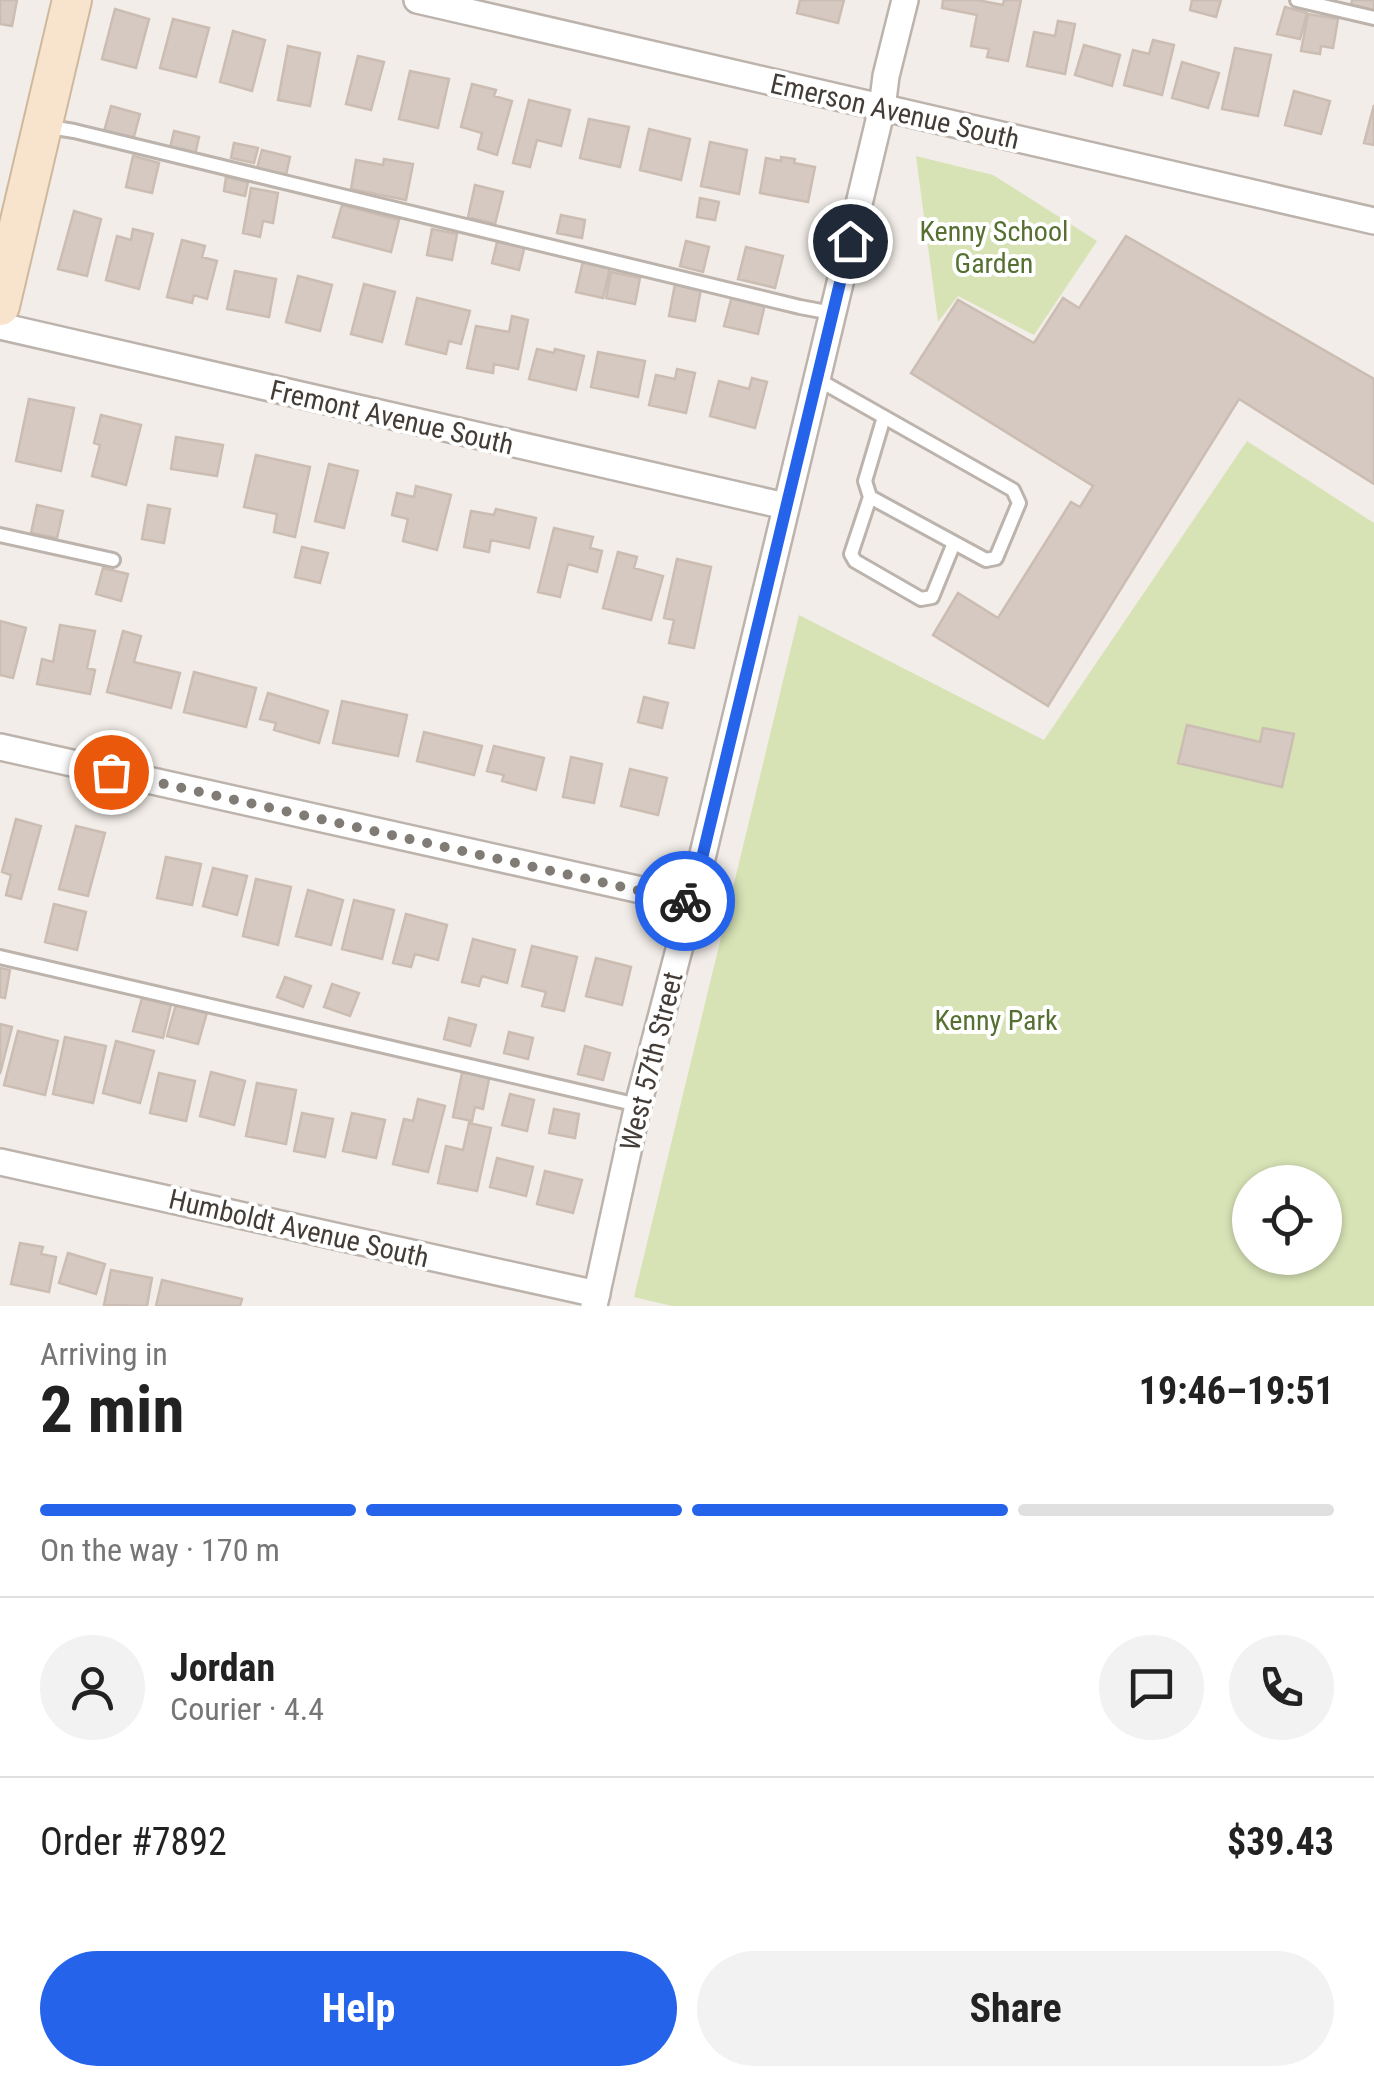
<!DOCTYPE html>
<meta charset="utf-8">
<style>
:root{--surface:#fff;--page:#f2f2f2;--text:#222;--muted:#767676;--line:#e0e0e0;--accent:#2563eb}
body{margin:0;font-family:"Roboto Condensed",sans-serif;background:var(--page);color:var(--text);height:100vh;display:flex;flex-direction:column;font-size:38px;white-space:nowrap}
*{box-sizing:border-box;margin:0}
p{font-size:32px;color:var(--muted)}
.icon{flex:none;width:55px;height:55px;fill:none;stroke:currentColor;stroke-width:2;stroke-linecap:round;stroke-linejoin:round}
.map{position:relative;height:1306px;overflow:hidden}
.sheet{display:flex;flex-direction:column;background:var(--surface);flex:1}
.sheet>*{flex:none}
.controls{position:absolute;left:1232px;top:1165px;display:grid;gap:20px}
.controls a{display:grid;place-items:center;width:110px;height:110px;border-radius:50%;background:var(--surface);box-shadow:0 2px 8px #0004;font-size:50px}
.pin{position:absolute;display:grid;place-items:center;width:85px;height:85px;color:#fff;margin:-42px;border:5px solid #fff;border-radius:50%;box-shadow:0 2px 10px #0007}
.courier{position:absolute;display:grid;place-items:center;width:100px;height:100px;margin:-50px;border:8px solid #2563eb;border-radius:50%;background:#fff;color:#222;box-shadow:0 2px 12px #0007}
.head em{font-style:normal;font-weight:700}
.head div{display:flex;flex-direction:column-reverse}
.head{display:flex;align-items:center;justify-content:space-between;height:170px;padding:0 40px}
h1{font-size:65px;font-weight:700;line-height:75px}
.bar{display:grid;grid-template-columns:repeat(4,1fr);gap:15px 10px;align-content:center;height:120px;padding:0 40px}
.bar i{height:12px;border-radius:8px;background:var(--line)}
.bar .current{background:var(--accent)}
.bar p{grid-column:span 4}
.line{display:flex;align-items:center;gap:25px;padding:0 40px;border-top:2px solid var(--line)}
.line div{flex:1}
.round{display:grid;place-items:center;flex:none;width:105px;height:105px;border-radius:52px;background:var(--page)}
.primary-button{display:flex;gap:20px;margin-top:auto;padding:20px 40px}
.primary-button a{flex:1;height:115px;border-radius:60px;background:var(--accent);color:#fff;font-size:40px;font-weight:700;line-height:115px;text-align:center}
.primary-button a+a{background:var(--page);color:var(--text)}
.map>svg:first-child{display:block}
.green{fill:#d7e2b5;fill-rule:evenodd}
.building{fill:#d5c9c2;stroke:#ccbdb3;stroke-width:2.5}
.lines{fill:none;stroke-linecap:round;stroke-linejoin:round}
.lane-casing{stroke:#bcb3ac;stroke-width:18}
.street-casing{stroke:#bcb3ac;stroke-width:30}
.secondary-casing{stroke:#cfb89e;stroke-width:42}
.lane{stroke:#fff;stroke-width:12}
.street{stroke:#fff;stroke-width:25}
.secondary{stroke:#f8e4cc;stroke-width:38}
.done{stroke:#817b75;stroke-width:10;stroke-dasharray:0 18}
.route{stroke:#2563eb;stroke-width:12}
.labels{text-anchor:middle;stroke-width:8;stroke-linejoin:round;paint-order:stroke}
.street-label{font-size:28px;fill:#443d37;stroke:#fff}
.park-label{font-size:28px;fill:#567031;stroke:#fff}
</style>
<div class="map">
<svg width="1374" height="1306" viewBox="0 0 1374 1306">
<rect width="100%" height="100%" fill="#f2ede8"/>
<path class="green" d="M916 156 993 175 1097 241 1034 335 958 296 938 322Z
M1247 441 1374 523V1306H672L634 1297 799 615 1044 740ZM1250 1182H1325V1258H1250Z"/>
<path class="building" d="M0 0H17L12 26 0 24Z
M800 0H844L838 23 797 13Z
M943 0H977L1003 5 1004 0H1021L1008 61 987 57 989 49 971 46 977 15 942 8Z
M1192 0H1221L1216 17 1190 10Z
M1352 0H1374V11L1351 5Z
M1285 7 1307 13 1300 39 1277 34Z
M115 9 149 19 136 68 102 59Z
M1308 14 1338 19 1333 48 1321 46 1320 54 1301 51Z
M173 19 209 28 196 77 160 68Z
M1058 21 1075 24 1065 74 1027 66 1034 32 1055 36Z
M233 31 265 40 252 91 220 82Z
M1153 40 1174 45 1162 95 1124 85 1133 50 1149 54Z
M1084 45 1120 55 1112 86 1075 75Z
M288 46 320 53 310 106 278 100Z
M1235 48 1271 55 1258 116 1222 109Z
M358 56 384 62 371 110 346 104Z
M1182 62 1219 73 1208 108 1172 98Z
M410 71 449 79 438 128 399 119Z
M472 84 496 90 494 96 512 101 497 155 478 149 482 133 461 127Z
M1294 91 1330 101 1321 134 1285 125Z
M529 100 570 110 561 146 537 140 530 167 513 163Z
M1374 105V145L1364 143Z
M111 106 140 114 133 140 104 132Z
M589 119 629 127 620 167 580 158Z
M649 129 690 139 681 180 640 170Z
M174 131 199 137 195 155 170 148Z
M710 142 747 150 739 194 701 186Z
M234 143 258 148 254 163 231 158Z
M262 150 290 157 286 175 257 168Z
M133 156 159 163 152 193 126 187Z
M781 157 795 159 794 163 815 167 808 202 760 193 766 158 781 161Z
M384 159 413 164 406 200 351 189 356 160 383 165Z
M226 177 248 182 245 196 224 191Z
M475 185 503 192 495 224 468 217Z
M251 188 278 193 273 223 263 221 260 237 243 233Z
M700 198 719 202 715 220 697 217Z
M342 205 399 220 391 252 333 237Z
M74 211 101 219 87 276 58 269Z
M561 215 585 220 582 238 557 233Z
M133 229 153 234 139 289 106 280 117 236 131 240Z
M432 229 457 234 452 260 427 255Z
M1126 236 1374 379V484L1239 399 1048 706 933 635 958 593 998 618 1071 502 1080 507 1093 486 911 373 958 300 1034 343 1063 298 1079 308Z
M498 238 525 245 519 270 492 263Z
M182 240 205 246 202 257 217 261 207 299 194 295 192 303 167 297Z
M686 241 709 247 703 272 680 266Z
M746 247 783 256 775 288 738 279Z
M583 261 610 267 603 298 576 292Z
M235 271 276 279 269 317 227 309Z
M611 272 640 278 635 304 606 298Z
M298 276 332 285 320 331 286 322Z
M364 284 395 292 382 342 351 334Z
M675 284 701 289 695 321 669 316Z
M732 296 765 304 758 334 724 326Z
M417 298 470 311 461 344 449 341 446 354 406 344Z
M512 316 528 320 518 369 494 364 493 373 467 368 476 326 509 332Z
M537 349 554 353 555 349 584 356 576 390 529 379Z
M598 352 645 361 638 397 591 387Z
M677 369 695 373 686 413 649 405 656 375 675 379Z
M752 378 767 382 755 428 710 416 719 381 749 389Z
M29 399 74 408 61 471 16 461Z
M101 415 141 425 126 485 92 476 100 445 94 443Z
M176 437 223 445 217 476 171 469Z
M256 455 310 467 295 537 274 532 277 514 244 507Z
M329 464 358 471 344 528 315 521Z
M416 486 451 495 437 550 403 541 408 519 392 515 397 493 414 497Z
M37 505 63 511 57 538 31 533Z
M148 505 170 509 164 543 142 539Z
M496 509 536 518 529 548 491 540 489 552 464 547 471 511 494 515Z
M554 528 593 537 590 548 602 551 597 572 568 564 560 597 538 592Z
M302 547 328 553 320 583 295 577Z
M618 552 637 557 634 568 663 576 651 620 603 608Z
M677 559 711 567 694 648 669 643 674 620 664 618Z
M103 568 128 574 121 601 96 594Z
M0 621 26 628 13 678 0 675Z
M60 625 95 631 87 668 95 670 90 694 37 684 42 659 53 662Z
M123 631 141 636 134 662 180 673 171 708 107 692Z
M194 672 256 688 246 727 184 712Z
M268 693 328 711 319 743 274 730 276 723 260 719Z
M644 697 668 703 662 728 638 722Z
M342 701 407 715 398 756 333 743Z
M1187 725 1260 742 1263 728 1294 734 1282 787 1178 763Z
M424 732 482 746 474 775 417 761Z
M494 746 544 758 536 790 502 781 504 775 487 771Z
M571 757 602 764 594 803 563 797Z
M630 769 667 778 658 815 621 806Z
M16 819 41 826 21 899 6 895 11 875 2 872Z
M76 826 105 833 88 896 59 889Z
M166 857 201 864 192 905 157 898Z
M213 868 247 876 237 915 203 906Z
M256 879 291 887 278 945 243 936Z
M308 890 343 900 331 945 296 936Z
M354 900 394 910 382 959 342 949Z
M54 904 86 912 77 950 45 942Z
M406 914 447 925 438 960 415 954 411 967 393 963Z
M473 939 515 950 507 983 482 976 479 986 462 982Z
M532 946 577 957 564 1011 542 1006 546 992 522 986Z
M596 958 631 967 622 1005 586 996Z
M0 968 10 970 5 998 0 997Z
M285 977 311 986 303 1007 277 997Z
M332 984 359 993 350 1016 324 1007Z
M142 998 171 1005 163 1038 133 1031Z
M177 1001 208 1009 198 1044 167 1036Z
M449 1018 476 1025 470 1046 444 1039Z
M0 1024 12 1027 0 1074Z
M18 1031 58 1041 45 1095 4 1085Z
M509 1032 533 1038 528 1059 504 1053Z
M65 1037 106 1046 93 1103 53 1094Z
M116 1041 154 1051 140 1103 103 1093Z
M585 1046 610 1053 603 1080 578 1074Z
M463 1068 490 1074 483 1109 475 1107 472 1121 453 1117Z
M211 1072 245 1081 234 1125 200 1116Z
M159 1073 195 1081 186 1121 150 1113Z
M257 1083 296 1090 286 1144 246 1136Z
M510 1094 534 1100 527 1131 502 1125Z
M418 1099 445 1106 428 1172 393 1164 404 1119 413 1121Z
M554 1109 579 1114 575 1138 549 1133Z
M302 1113 333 1119 325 1157 294 1151Z
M352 1113 385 1120 376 1158 343 1151Z
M469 1123 491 1128 477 1191 438 1183 446 1146 463 1150Z
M497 1158 533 1167 526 1196 490 1187Z
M545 1171 582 1180 573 1213 537 1204Z
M20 1243 43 1247 41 1254 56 1257 49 1292 11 1284Z
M68 1253 105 1264 96 1294 59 1283Z
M111 1270 152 1278 147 1306 104 1305Z
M162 1280 242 1299 240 1306H156Z"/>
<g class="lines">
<g class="lane-casing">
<path id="lane" d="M1297 0 1374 18
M44 126 74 131 800 307 832 313
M817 379 1013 490 1019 503 996 558 986 560 870 497 865 481 884 417
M870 497 851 554 855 561 921 599 932 597 954 543
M0 535 113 560
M0 957 638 1105"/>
</g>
<g class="street-casing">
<path id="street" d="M417 0 1374 221
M0 326 785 506
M0 747 668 896 691 904
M0 1162 597 1294
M594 1306 638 1105 691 904 882 108 886 76 905 0"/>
</g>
<g class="secondary-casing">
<path id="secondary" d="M0 306 72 0"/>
</g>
<use href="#lane" class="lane"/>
<use href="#street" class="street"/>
<use href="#secondary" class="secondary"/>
</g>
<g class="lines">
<path class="done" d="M111 772 685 901"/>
<path class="route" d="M685 901 691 904 850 241"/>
</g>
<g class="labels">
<g class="street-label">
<text transform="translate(895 111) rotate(13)" y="10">Emerson Avenue South</text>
<text transform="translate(392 417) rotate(13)" y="10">Fremont Avenue South</text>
<text transform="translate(651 1061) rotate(-76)" y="10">West 57th Street</text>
<text transform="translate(299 1228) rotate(13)" y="10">Humboldt Avenue South</text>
</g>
<g class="park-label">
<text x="994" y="241">Kenny School<tspan x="994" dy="32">Garden</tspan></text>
<text x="996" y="1030">Kenny Park</text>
</g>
</g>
</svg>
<div class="controls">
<a><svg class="icon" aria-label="locate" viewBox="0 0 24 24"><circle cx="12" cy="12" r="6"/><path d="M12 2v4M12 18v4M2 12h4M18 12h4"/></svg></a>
</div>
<div class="pin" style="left:111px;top:772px;background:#ea580c"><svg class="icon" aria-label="bag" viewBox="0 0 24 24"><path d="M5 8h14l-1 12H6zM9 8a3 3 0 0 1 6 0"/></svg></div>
<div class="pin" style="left:850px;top:241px;background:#1f2937"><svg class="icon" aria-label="home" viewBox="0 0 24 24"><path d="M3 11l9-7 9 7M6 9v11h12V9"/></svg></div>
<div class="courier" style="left:685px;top:901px"><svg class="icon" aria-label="bike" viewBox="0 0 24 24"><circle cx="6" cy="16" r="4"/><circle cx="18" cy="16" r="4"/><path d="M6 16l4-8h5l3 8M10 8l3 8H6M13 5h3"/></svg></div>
</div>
<section class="sheet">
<div class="head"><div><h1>2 min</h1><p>Arriving in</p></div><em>19:46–19:51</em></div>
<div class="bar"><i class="current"></i><i class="current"></i><i class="current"></i><i></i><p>On the way · 170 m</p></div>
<div class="line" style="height:180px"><a class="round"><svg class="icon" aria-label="person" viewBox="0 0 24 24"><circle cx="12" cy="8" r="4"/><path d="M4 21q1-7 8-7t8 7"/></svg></a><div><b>Jordan</b><p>Courier · 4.4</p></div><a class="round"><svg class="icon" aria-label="chat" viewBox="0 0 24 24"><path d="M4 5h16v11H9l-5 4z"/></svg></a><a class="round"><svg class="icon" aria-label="phone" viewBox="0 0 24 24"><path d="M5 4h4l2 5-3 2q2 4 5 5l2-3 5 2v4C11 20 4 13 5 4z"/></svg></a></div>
<div class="line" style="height:130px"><div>Order #7892</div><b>$39.43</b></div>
<div class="primary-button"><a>Help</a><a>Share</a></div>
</section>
